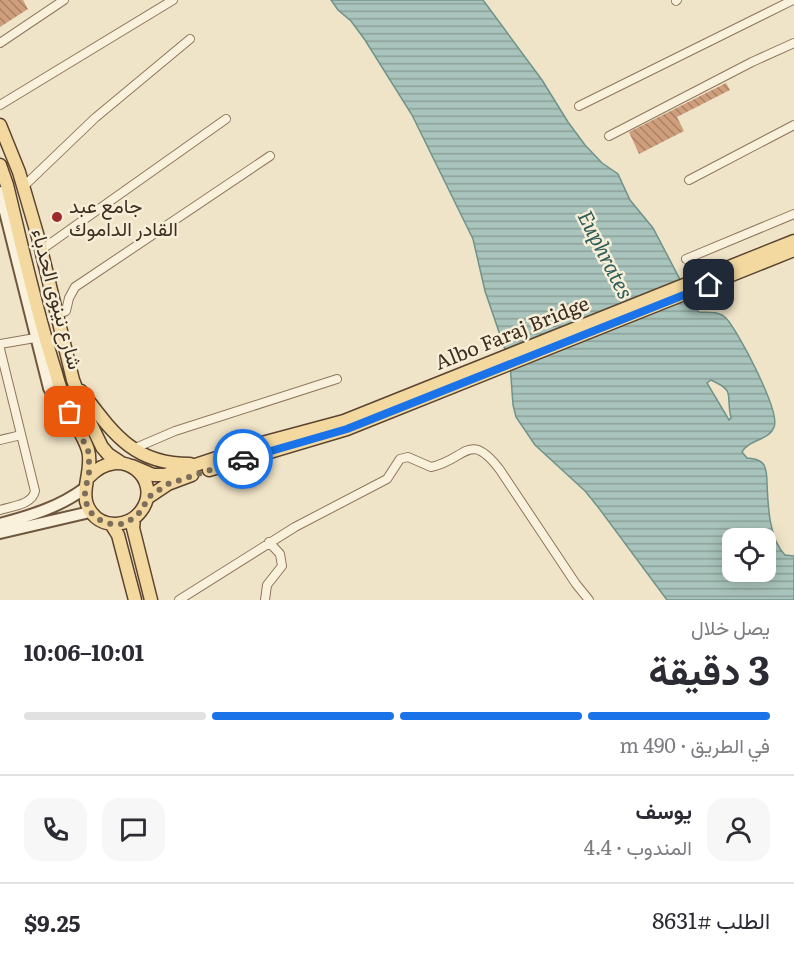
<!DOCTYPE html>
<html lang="ar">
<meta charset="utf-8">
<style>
:root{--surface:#fff;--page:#f7f7f7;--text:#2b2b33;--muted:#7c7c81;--line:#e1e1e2;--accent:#1a73e8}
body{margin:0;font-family:Literata,Vazirmatn,serif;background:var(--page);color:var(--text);direction:rtl;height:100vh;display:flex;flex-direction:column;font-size:22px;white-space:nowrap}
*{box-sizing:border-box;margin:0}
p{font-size:20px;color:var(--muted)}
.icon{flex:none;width:33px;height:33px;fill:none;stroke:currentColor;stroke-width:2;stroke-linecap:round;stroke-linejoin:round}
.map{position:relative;height:600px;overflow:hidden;direction:ltr}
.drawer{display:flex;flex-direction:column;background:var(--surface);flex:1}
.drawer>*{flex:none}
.buttons{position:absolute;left:722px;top:528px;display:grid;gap:12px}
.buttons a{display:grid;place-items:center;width:54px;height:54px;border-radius:12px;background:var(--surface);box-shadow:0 3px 15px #0003;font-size:30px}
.pin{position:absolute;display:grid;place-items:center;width:51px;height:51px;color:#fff;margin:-26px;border-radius:12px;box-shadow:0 3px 9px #0006}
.courier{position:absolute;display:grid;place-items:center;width:60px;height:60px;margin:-30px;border:4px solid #1a73e8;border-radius:50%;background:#fff;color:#222;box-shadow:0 2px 8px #0007}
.head em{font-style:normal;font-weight:700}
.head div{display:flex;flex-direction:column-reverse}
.head{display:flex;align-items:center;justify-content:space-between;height:102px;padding:0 24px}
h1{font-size:39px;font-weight:700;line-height:45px}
.bar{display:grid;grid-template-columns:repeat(4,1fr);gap:9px 6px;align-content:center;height:72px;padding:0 24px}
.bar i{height:8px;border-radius:4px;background:var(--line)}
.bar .selected{background:var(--accent)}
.bar p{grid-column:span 4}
.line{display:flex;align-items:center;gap:15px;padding:0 24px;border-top:2px solid var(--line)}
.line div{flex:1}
.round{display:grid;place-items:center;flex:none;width:63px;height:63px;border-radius:18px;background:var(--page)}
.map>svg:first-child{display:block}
.water{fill:url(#water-rules);stroke:#6f938a;stroke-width:1.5;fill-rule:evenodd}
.building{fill:url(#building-back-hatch)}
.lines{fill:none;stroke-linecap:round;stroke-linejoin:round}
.street-casing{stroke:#8d765c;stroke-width:10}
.secondary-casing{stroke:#6f573f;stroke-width:14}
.primary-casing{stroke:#5b4430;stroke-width:15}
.street{stroke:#faf1dc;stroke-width:8}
.secondary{stroke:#faf1dc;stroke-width:10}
.primary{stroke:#f3d9a0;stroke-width:12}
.done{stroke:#7c6e5b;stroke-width:6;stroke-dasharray:0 10.8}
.route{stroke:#1a73e8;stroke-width:8}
.poi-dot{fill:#9e2a2b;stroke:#f7eed8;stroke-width:2}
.labels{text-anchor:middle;stroke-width:5;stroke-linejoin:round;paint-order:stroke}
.poi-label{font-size:20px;fill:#3d2e20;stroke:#f7eed8;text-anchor:start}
.street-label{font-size:20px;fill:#3d2e20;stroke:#f7eed8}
.water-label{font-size:21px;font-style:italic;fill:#2f5d5a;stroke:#f7eed8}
</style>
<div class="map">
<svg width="794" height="600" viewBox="0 0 794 600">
<defs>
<pattern id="water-rules" width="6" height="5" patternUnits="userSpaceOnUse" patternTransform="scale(1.5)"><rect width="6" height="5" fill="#a9c4bc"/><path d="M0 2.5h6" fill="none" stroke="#8ba098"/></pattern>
<pattern id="building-back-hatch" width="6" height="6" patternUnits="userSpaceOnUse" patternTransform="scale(1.5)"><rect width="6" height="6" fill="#cf9f7d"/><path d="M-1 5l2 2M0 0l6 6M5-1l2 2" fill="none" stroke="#a98266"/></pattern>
</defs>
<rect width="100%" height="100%" fill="#f0e4c8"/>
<path class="water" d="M331 0H483L542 80 568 122 585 145 602 163 618 174 630 200 653 228 695 308 699 312C709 313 719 311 726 318 738 331 781 412 774 427 769 441 749 439 742 452L747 458C754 459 760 459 764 465 767 471 767 477 767 483 768 506 769 539 785 555L794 556V600H667L598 507 585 491 535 445 516 417 513 405 510 364 485 291 473 239 412 115 365 40 351 21 338 10ZM711 380C737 392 725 394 731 418L729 420 707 383ZM732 538H765V572H732Z"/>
<path class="building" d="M0 0H23L28 9 0 27Z
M726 83 730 90 677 117 684 131 639 154 629 132Z"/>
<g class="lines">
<g class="street-casing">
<path id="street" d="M676 1 677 0
M0 43 64 0
M0 105 173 0
M579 106 793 0
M609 136 752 62 794 43
M689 180 794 125
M23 187 95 118 190 39
M41 250 226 119
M686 259 794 214
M56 315 66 311 69 298 75 287 270 156
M0 344 35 338
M0 349 35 491C32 505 12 506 0 510
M0 440 21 435
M133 449 175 431 337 379
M179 600 295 527 387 479 400 459 408 457 431 467C466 460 469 429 500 470L576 584 589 600
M265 600 267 585 282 566 280 554 269 542"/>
</g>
<g class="secondary-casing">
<path id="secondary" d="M0 192 49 388 64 414 75 423
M0 524C30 516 60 507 85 488
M0 533 90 512"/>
</g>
<g class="primary-casing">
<path id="primary" d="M0 125 19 172 38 237 73 380 86 414 102 447 108 454 120 462
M0 165 7 185C22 247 36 310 55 370 59 385 64 400 70 413 76 426 84 437 88 450 94 471 77 494 91 512 103 529 129 527 141 511 164 480 121 442 89 477
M81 391C113 433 133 464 190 464
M132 466 153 475H165L262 443 344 421 794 241
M209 470 347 429 794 250
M147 498 168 484 192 475
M134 518 133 528 151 600
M111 524 118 535 135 600"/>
</g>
<use href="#street" class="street"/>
<use href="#secondary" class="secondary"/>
<use href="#primary" class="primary"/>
</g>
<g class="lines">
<path class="done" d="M70 412 89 453V477L85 488V500L90 512 100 520 111 524H123L134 518 143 509 147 498 168 484 243 459"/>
<path class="route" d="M243 459 347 429 709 285"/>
</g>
<circle class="poi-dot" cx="57" cy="217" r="6"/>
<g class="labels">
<g class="poi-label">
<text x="69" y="213">جامع عبد<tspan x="69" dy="23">القادر الداموك</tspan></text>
</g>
<g class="street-label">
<text transform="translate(57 299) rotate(75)" y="7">شارع نينوى الحدباء</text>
<text transform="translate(512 333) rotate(-22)" y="7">Albo Faraj Bridge</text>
</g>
<g class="water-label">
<text transform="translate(605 255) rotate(63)" y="7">Euphrates</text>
</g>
</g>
</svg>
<div class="buttons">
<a><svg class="icon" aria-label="locate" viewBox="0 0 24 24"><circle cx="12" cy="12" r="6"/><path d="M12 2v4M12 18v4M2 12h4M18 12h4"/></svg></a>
</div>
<div class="pin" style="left:70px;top:412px;background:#ea580c"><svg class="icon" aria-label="bag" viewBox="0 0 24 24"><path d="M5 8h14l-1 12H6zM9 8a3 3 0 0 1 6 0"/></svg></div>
<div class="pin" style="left:709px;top:285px;background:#1f2937"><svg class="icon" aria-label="home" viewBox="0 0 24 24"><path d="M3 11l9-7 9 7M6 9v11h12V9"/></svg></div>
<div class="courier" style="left:243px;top:459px"><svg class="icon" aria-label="car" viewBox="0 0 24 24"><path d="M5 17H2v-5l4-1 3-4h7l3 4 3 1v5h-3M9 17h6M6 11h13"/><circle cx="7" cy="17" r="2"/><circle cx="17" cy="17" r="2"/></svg></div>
</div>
<section class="drawer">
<div class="head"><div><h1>3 دقيقة</h1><p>يصل خلال</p></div><em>10:01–10:06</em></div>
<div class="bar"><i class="selected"></i><i class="selected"></i><i class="selected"></i><i></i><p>في الطريق · 490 m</p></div>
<div class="line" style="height:108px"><a class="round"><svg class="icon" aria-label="person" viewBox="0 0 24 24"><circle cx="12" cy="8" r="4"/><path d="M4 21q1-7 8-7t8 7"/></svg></a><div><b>يوسف</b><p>المندوب · 4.4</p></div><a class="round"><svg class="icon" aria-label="chat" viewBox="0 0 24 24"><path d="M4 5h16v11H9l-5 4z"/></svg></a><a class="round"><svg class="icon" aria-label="phone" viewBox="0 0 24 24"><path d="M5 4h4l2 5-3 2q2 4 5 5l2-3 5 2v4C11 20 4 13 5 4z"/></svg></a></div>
<div class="line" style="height:78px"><div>الطلب #8631</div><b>$9.25</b></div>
</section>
